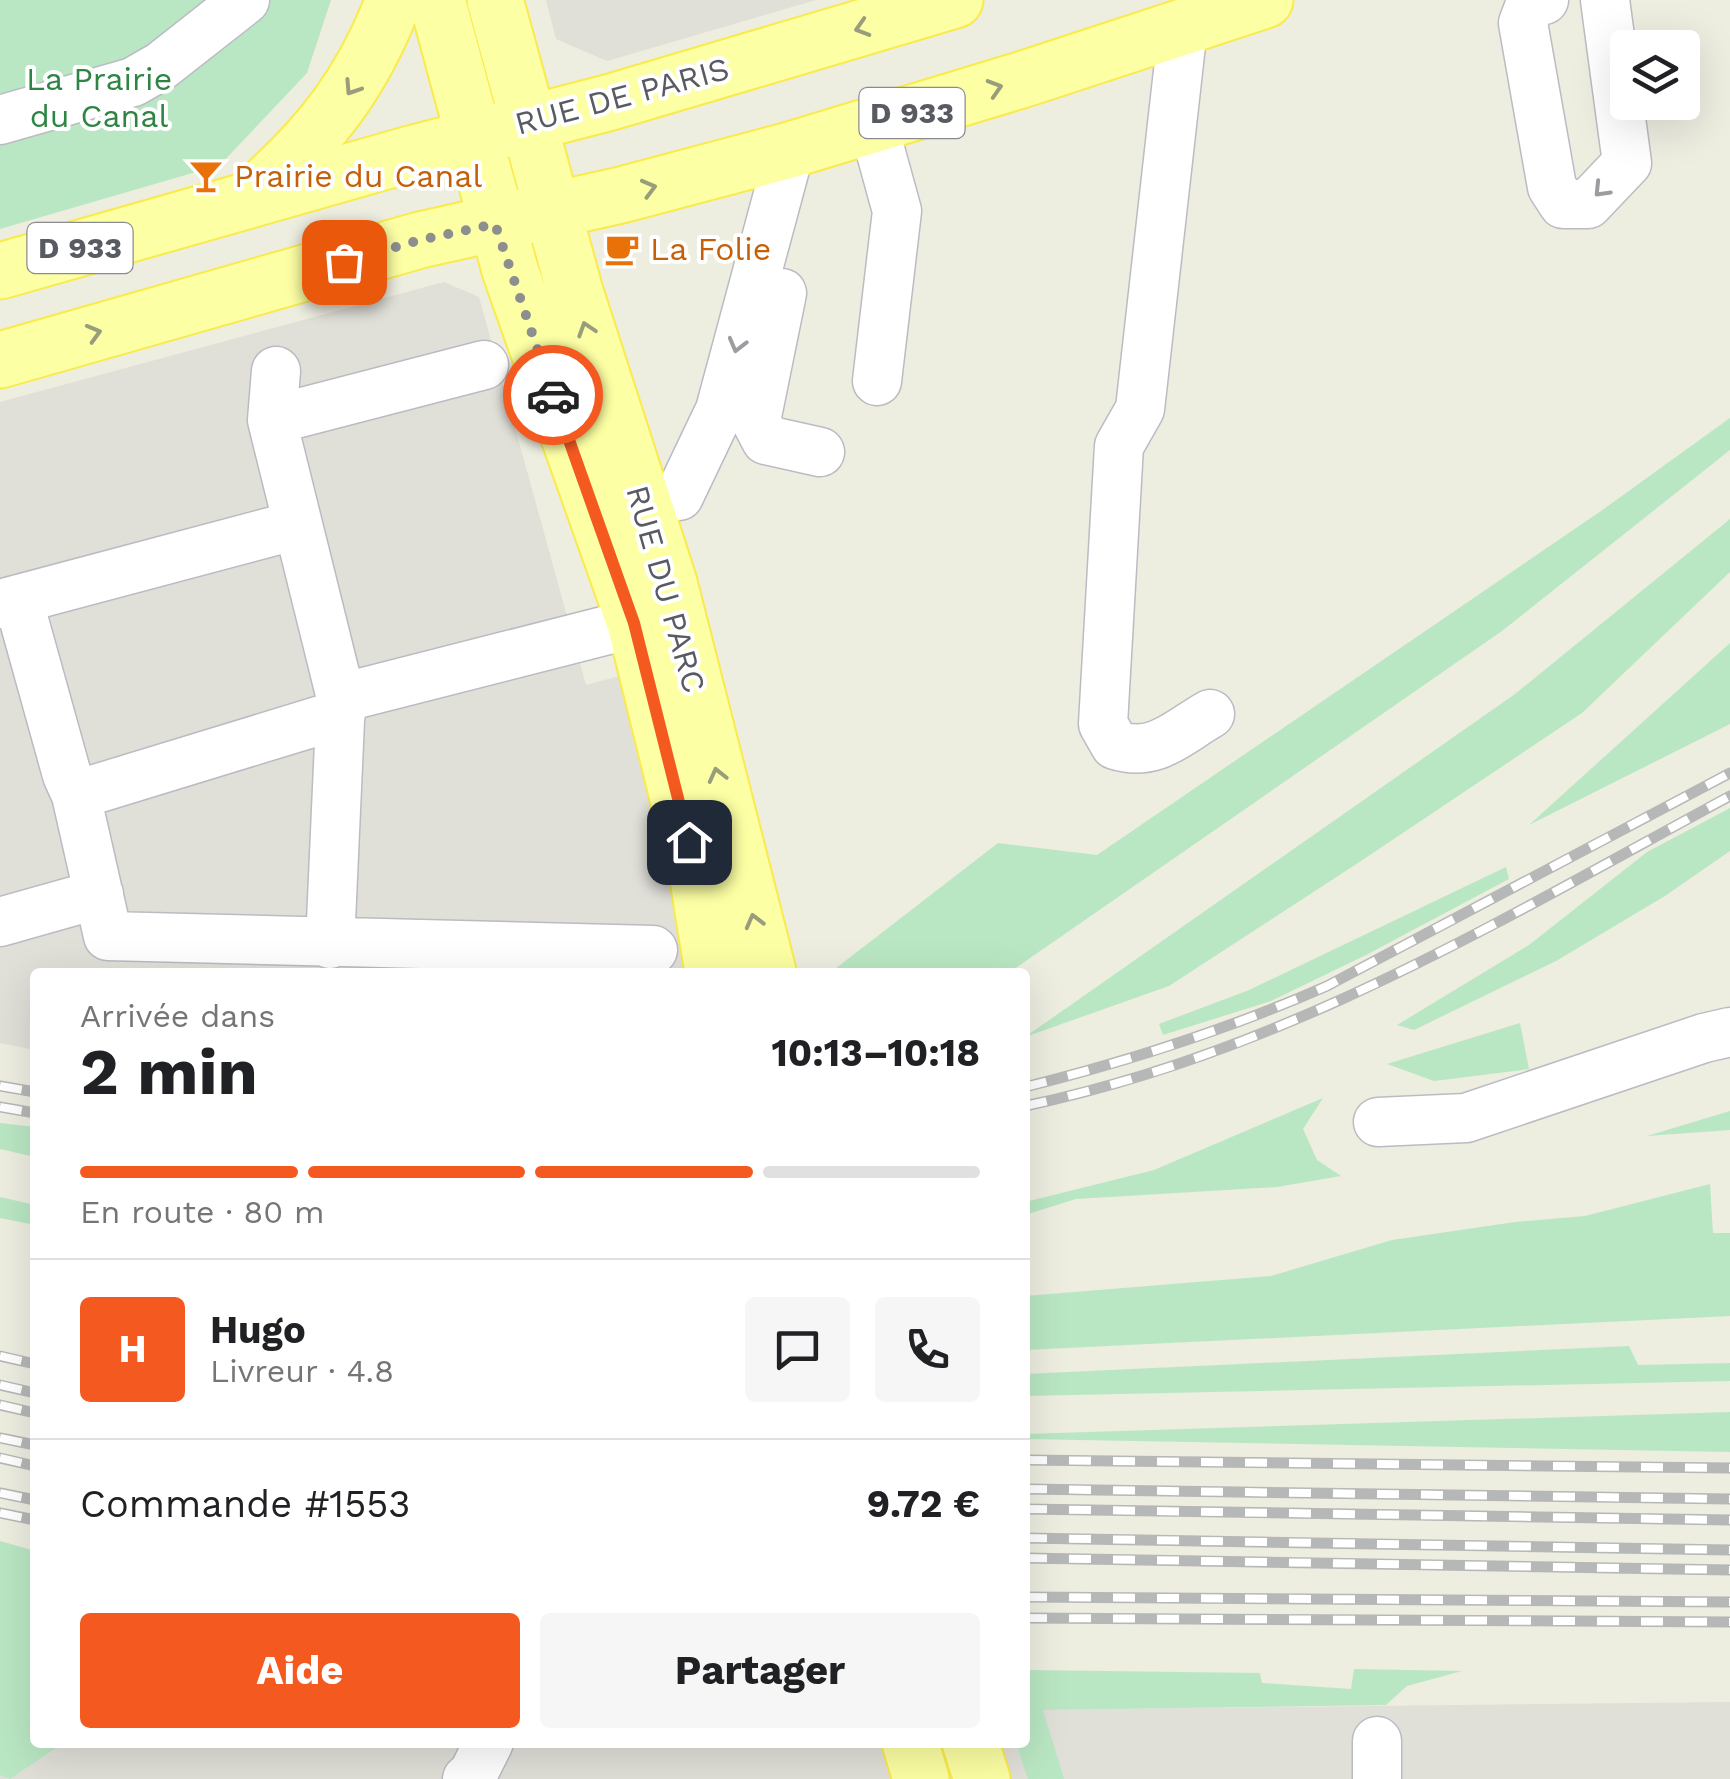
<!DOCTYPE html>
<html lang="fr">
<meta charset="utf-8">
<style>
:root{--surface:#fff;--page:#f6f6f6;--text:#202124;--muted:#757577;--line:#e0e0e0;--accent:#f45920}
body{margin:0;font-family:"Work Sans",sans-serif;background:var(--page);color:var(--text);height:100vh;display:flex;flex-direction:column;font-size:38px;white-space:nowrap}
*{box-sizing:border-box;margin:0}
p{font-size:32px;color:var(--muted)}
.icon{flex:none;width:55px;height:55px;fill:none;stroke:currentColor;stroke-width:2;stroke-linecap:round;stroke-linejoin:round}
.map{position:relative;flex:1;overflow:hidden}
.sheet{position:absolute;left:30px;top:968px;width:1000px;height:780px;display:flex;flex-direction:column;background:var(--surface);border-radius:10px;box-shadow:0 10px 40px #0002}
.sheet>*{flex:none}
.tools{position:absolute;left:1610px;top:30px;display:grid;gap:20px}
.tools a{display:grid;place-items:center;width:90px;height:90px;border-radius:10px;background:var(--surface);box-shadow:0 10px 40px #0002;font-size:50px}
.pin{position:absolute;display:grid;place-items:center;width:85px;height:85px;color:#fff;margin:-42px;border-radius:20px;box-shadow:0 5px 15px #0006}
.courier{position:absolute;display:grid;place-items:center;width:100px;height:100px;margin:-50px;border:8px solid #f45920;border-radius:50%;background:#fff;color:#222;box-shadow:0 2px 12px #0007}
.headline em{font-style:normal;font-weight:700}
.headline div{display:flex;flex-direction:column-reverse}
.headline{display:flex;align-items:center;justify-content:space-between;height:170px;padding:0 50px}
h1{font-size:65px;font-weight:700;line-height:75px}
.bar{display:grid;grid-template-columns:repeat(4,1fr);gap:15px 10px;align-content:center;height:120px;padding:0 50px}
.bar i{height:12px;border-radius:8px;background:var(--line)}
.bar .selected{background:var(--accent)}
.bar p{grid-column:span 4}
.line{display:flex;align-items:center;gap:25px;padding:0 50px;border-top:2px solid var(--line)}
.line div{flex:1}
.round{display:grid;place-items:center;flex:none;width:105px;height:105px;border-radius:10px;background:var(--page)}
.cta{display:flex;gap:20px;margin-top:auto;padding:20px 50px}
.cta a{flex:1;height:115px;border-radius:10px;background:var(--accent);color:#fff;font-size:40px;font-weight:700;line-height:115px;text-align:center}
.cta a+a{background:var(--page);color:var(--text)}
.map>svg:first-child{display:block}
.industrial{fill:#e0dfd8}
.green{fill:#bae7c3}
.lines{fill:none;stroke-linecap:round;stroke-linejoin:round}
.minor-casing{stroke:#bbbcc3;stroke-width:51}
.major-casing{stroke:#faeb4c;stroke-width:59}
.minor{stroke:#fff;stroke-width:48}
.major{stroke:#fcffa3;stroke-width:55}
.rail-casing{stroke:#b6b7b7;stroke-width:11}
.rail{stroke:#fff;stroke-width:8;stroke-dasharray:22;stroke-linecap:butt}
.oneway{stroke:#9a9d7c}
.oneway2{stroke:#9b9da1}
.done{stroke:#8d8e8e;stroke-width:10;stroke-dasharray:0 18}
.route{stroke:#f45920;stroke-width:12}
.labels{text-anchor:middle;stroke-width:8;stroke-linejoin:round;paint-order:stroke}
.shield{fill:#fff;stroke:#8b8c91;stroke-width:2.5}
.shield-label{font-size:30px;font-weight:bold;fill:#595b62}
.park-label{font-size:32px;fill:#2e8443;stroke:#fff}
.street-label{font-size:32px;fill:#595b62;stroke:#fff}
.food-label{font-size:32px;fill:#c56008;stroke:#fff;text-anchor:start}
</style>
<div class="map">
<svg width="1730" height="1779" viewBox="0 0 1730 1779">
<rect width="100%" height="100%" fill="#edede0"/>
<path class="industrial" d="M546 0H816L607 61 556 39Z
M444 282 479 297 586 685 627 674 660 821 684 972H35V1050L0 1043V402Z
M0 1578 35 1742H1025V1710L1730 1702V1779H0Z"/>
<path class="green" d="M0 0H331L307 73 220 165 0 229Z
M1730 418V450L1502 631 1010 972H831L998 843 1097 855 1601 511Z
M1730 519V572L1582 713 1358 863 1169 986 1025 1037 1515 694Z
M1730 643V724L1529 825Z
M1730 808V851L1665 896 1556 961 1414 1030 1397 1025 1529 945 1647 852Z
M1506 867 1509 879 1366 955 1271 1001 1163 1035 1159 1024 1249 990Z
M1520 1023 1529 1069 1434 1081 1387 1064Z
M1323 1098 1303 1129 1317 1160 1341 1176 1277 1187 1076 1199 1025 1215V1202L1154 1170Z
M1730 1111V1130L1647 1136Z
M0 1123 35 1127V1157L0 1149Z
M1710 1184 1713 1233H1730V1316L1025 1350V1296L1271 1276 1392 1240 1515 1222 1585 1216Z
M0 1197 35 1205V1225L0 1218Z
M1629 1346 1638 1365 1730 1363V1381L1025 1396V1374Z
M1730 1412V1452L1025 1439V1434Z
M0 1541 35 1551V1742L63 1743 10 1779 0 1775Z
M1354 1669 1462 1671 1407 1686 1386 1705 1043 1710 1064 1779H1028L1016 1743 1025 1742V1670L1260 1673 1262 1683 1351 1689Z"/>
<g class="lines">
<g class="minor-casing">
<path id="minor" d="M1544 0 1531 2 1523 23 1552 187 1563 204H1588L1627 163 1605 0
M1183 27 1140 409 1119 446 1103 724 1115 745C1155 758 1177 733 1210 714
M0 120 133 82 161 66 245 0
M873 124 897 211 877 381
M782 293 756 421 766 440 820 452
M276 371 272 420 341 698 635 623
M272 420 484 365
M679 496 720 410 790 150
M18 599 67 775 76 795 341 714
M0 604 297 525
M76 795 108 936 653 950
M0 922 99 894
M330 944 341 698
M1378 1122 1466 1118 1704 1038 1730 1032
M467 1779 473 1774 489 1742
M1377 1779V1741"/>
</g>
<g class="major-casing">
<path id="major" d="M437 0 510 270 635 623 698 879 713 972
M495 0 575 292 669 583 768 972
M255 194C320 137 363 82 394 0
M0 271 414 153 611 102 955 0
M0 360 420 240 621 195 790 150 1024 79 1265 0
M910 1742 921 1779
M970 1742 982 1779"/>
</g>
<use href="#minor" class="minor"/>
<use href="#major" class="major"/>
<g class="rail-casing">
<path id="rail" d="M0 1086 35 1092
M1025 1087C1129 1061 1229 1029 1327 986L1730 773
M1025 1106C1286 1051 1499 921 1730 796
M0 1107 35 1113
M0 1356 35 1364
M0 1385 35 1393
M0 1405 35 1413
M0 1438 35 1445
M0 1458 35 1466
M1025 1460 1730 1468
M1025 1489 1730 1499
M0 1493 35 1500
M1025 1509 1730 1520
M0 1513 35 1520
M1025 1538 1730 1550
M1025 1558 1730 1570
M1025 1597 1730 1602
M1025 1618 1730 1622"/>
</g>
<use href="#rail" class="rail"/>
</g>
<defs><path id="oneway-chevron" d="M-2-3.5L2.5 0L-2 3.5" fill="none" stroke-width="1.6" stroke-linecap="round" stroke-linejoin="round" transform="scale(2.5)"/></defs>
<g class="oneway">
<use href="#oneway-chevron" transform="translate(862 28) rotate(163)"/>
<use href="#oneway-chevron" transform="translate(352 88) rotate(123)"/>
<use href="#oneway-chevron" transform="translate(995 88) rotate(-17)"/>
<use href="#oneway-chevron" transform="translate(649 188) rotate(-15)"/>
<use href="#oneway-chevron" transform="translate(586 329) rotate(-108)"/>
<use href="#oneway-chevron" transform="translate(94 333) rotate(-16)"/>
<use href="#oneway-chevron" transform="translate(717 775) rotate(-104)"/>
<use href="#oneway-chevron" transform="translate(754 921) rotate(-105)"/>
</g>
<g class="oneway2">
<use href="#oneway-chevron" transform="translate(1601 190) rotate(134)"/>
<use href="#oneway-chevron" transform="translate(737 345) rotate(105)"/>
</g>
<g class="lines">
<path class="done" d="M344 262 420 240 495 224 553 395"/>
<path class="route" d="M553 395 634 623 689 842"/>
</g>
<defs>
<g id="bar-bare" transform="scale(2.7)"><path d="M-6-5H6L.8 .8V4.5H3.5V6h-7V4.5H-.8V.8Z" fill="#e8710a" stroke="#fff" stroke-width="2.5" paint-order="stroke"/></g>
<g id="cafe-bare" transform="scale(2.7)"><path d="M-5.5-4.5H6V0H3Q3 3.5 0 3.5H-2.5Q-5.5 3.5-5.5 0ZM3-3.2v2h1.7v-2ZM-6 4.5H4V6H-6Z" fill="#e8710a" stroke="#fff" stroke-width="2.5" paint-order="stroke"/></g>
</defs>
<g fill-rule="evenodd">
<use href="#bar-bare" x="206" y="176"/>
<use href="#cafe-bare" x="622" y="249"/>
</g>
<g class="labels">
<g class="shield">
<rect x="859.5" y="88" width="105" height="50" rx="8"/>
<rect x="27.5" y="223" width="105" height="50" rx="8"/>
</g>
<g class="shield-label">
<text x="912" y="123">D 933</text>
<text x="80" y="258">D 933</text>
</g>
<g class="park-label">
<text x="99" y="90">La Prairie<tspan x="99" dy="37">du Canal</tspan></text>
</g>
<g class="street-label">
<text transform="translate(622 96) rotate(-15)" y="11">RUE DE PARIS</text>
<text transform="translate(666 589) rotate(74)" y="11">RUE DU PARC</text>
</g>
<g class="food-label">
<text x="234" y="187">Prairie du Canal</text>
<text x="650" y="260">La Folie</text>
</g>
</g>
</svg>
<div class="tools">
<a><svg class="icon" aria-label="layers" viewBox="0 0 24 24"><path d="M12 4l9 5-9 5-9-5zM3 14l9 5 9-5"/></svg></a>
</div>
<div class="pin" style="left:344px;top:262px;background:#ea580c"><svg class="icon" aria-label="bag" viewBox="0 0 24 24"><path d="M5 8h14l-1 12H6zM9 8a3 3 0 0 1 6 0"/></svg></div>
<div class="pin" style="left:689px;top:842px;background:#1f2937"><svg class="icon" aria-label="home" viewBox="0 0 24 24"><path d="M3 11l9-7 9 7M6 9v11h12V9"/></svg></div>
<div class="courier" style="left:553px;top:395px"><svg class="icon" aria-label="car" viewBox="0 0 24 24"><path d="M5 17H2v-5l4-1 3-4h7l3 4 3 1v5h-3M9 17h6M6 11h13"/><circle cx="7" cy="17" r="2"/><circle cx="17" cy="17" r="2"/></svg></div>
<section class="sheet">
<div class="headline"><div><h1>2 min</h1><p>Arrivée dans</p></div><em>10:13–10:18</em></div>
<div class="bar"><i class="selected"></i><i class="selected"></i><i class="selected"></i><i></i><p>En route · 80 m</p></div>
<div class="line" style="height:180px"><b class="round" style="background:var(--accent);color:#fff">H</b><div><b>Hugo</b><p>Livreur · 4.8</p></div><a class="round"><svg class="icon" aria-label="chat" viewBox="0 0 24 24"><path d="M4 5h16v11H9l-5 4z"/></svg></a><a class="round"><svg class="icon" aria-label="phone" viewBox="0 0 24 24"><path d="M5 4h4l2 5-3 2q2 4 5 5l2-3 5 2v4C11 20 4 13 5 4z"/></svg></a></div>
<div class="line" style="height:130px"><div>Commande #1553</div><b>9.72 €</b></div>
<div class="cta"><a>Aide</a><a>Partager</a></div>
</section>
</div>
